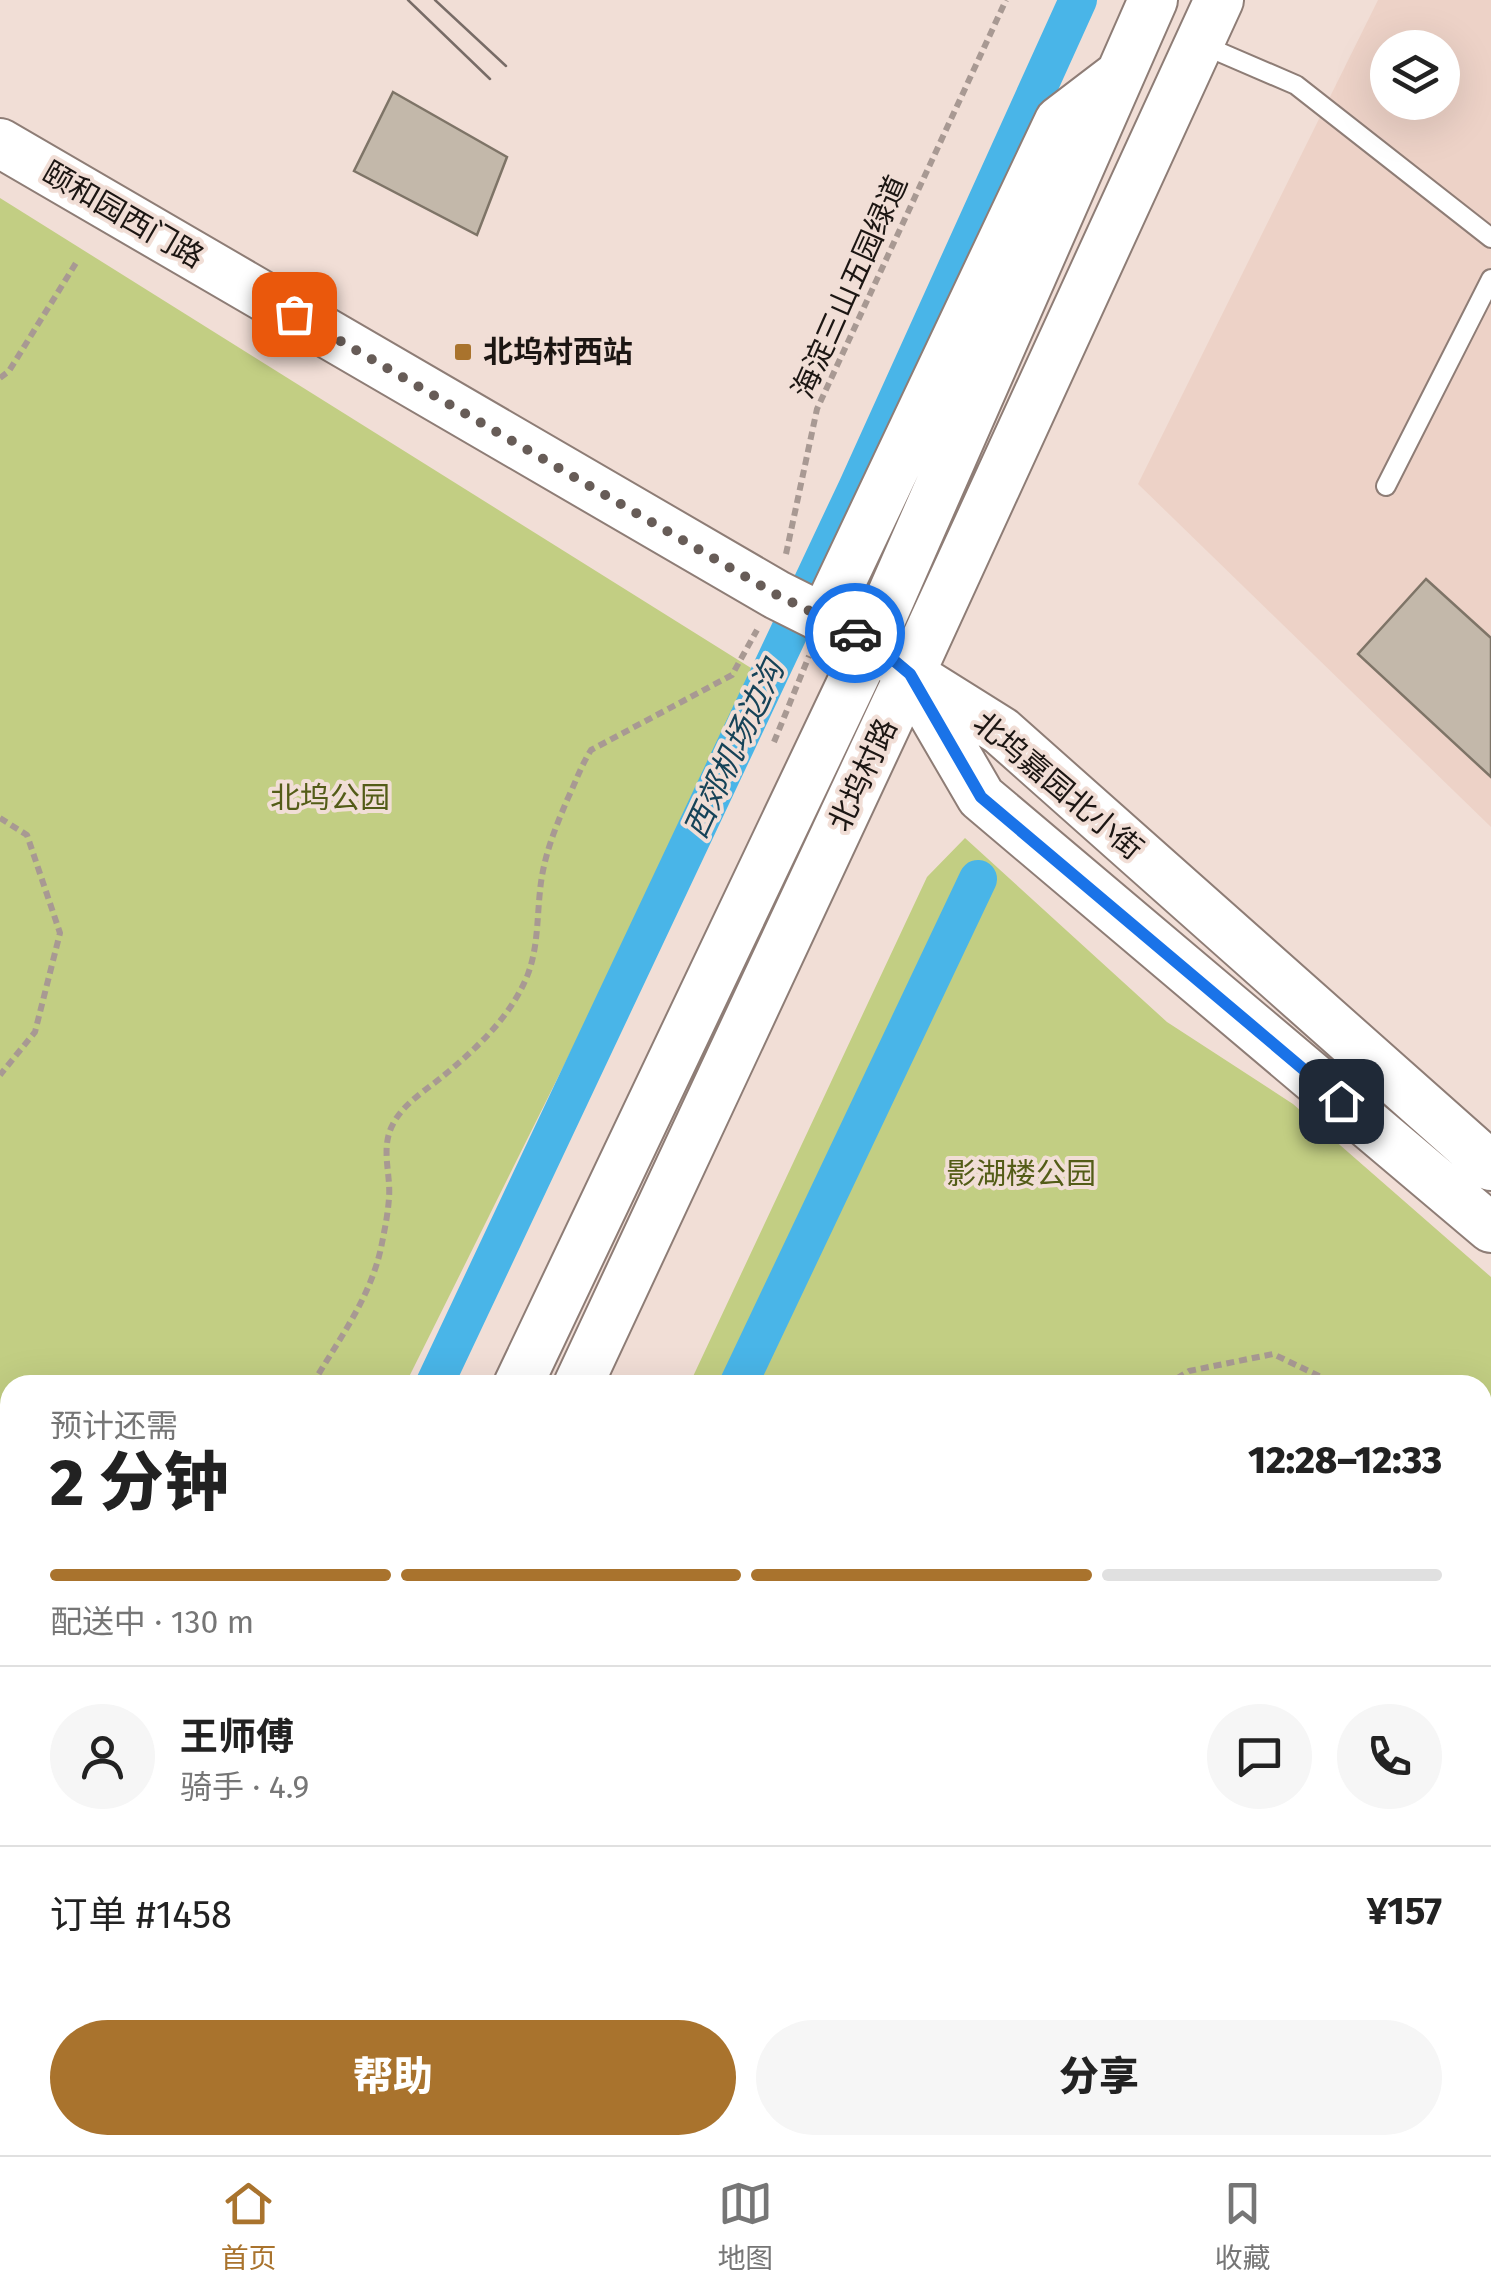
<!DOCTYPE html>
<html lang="zh">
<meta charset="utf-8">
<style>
:root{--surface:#fff;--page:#f6f6f6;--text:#222;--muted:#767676;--line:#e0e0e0;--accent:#a9732d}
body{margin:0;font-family:"Fira Sans","Noto Sans SC",sans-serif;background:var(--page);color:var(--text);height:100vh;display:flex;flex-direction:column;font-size:38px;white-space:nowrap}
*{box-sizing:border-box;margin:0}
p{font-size:32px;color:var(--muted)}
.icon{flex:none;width:55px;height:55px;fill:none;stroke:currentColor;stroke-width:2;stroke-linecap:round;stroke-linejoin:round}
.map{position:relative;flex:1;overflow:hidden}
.side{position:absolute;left:0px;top:1375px;width:1492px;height:780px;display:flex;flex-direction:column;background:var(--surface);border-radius:30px 30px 0 0;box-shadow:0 10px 40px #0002}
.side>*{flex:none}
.buttons{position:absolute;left:1370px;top:30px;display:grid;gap:20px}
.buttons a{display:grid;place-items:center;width:90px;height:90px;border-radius:50%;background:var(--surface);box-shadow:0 10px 40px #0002;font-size:50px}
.pin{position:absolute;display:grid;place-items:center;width:85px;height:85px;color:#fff;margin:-42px;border-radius:20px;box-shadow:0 5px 15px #0006}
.courier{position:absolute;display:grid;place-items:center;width:100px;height:100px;margin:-50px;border:8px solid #1a73e8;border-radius:50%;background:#fff;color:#222;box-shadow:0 2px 12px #0007}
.summary em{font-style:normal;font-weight:800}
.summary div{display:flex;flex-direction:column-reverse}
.summary{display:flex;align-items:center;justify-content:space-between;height:170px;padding:0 50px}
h1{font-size:65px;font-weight:800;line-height:75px}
.bar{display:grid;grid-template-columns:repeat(4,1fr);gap:15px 10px;align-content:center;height:120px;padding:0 50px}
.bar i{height:12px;border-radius:8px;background:var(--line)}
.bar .active{background:var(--accent)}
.bar p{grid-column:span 4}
.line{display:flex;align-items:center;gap:25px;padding:0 50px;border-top:2px solid var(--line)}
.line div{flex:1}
.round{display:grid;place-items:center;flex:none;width:105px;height:105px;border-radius:52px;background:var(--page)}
.cta{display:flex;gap:20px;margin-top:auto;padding:20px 50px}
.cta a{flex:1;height:115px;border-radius:60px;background:var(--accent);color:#fff;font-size:40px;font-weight:800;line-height:115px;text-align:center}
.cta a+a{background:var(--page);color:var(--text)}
.dock{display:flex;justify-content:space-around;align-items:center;height:140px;border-top:2px solid var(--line);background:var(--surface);font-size:28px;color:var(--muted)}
.dock a{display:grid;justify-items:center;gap:5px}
.dock .active{color:var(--accent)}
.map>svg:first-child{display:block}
.built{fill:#edd2c7;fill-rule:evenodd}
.green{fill:#c2ce83}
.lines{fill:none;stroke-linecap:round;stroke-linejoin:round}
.canal{stroke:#49b5e8;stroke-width:38}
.building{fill:#c3b8aa;stroke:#7e7467;stroke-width:2.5}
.lane-casing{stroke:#8e7d76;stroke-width:22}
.secondary-casing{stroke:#8e7d76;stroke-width:52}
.path{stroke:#a89993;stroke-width:6;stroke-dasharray:8 5;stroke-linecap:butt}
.lane{stroke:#fff;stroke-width:18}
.secondary{stroke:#fff;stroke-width:48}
.tram{stroke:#786c67;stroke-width:2.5}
.done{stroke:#675c57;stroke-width:10;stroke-dasharray:0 18}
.route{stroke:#1a73e8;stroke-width:12}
.poi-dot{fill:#a9732d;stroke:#f1ded6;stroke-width:4}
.labels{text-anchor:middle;stroke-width:8;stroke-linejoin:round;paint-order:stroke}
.street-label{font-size:30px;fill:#1c1613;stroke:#f1ded6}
.poi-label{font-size:30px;font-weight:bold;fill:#1c1613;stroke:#f1ded6;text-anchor:start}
.park-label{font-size:30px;fill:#535c17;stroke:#f1ded6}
.water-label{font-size:32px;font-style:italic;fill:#164358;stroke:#f1ded6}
</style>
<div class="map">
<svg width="1491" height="2155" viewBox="0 0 1491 2155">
<rect width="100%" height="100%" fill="#f1ded6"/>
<path class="built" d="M1378 0H1491V827L1138 484ZM1388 48H1442V102H1388Z"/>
<path class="green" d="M0 198 759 673 405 1385H10V2145H28L23 2155H0Z
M965 838 1167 1022 1293 1104 1491 1277V2155H333L338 2145H1482V1385H689L927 877Z"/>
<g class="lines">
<path class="canal" d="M434 1385 857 488 1078 0
M738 1385 978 879
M69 2155 74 2145
M359 2155 365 2145"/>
</g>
<path class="building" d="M393 92 507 157 477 235 354 171Z
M1426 579 1491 638V777L1358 654Z"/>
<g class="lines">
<g class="lane-casing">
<path id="lane" d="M1203 45 1296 85 1491 238
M1386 486 1491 279"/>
</g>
<g class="secondary-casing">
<path id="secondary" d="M0 143 777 595 871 642 910 674 1001 731 1491 1166
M824 618 1059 121 1118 76
M914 682 981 797 1491 1228
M518 1385 871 642 1153 0
M578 1385 910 674 1219 0
M140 2155 145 2145
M209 2155 214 2145"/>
</g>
<path class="path" d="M0 378 9 371 76 263
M786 554 817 409 1006 0
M774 742 809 656
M0 818 27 835 60 933 35 1032 0 1075
M312 1385C339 1339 372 1296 382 1243 385 1228 388 1213 389 1198 391 1173 380 1148 393 1124 403 1104 426 1090 442 1077 477 1048 511 1017 528 974 538 947 537 919 540 891 543 858 555 828 568 798 576 781 581 766 591 750L732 675 757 630
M1166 1385 1189 1371 1273 1354 1338 1385
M0 1510 10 1521
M0 1839 10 1828
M1482 1900 1491 1906
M1196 2145 1202 2155
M573 2155 580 2145"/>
<use href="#lane" class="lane"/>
<use href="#secondary" class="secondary"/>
<path class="tram" d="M408 0 490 79
M435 0 506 66
M1288 2154V2155"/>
</g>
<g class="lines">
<path class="done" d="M294 314 777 595 855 633"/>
<path class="route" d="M855 633 872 642 910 674 981 797 1341 1101"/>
</g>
<rect class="poi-dot" x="453" y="342" width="20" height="20" rx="5"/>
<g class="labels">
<g class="street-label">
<text transform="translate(123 215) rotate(30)" y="10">颐和园西门路</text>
<text transform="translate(850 287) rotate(-66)" y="10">海淀三山五园绿道</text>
<text transform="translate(863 775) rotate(-65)" y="10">北坞村路</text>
<text transform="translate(1058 786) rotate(40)" y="10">北坞嘉园北小街</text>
</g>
<g class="poi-label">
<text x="483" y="362">北坞村西站</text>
</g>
<g class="park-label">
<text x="330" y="808">北坞公园</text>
<text x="1021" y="1184">影湖楼公园</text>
</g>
<g class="water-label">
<text transform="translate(734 749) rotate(-65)" y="11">西郊机场边沟</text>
</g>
</g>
</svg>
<div class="buttons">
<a><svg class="icon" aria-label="layers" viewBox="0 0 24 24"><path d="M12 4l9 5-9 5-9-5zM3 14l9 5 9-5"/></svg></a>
</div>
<div class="pin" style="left:294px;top:314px;background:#ea580c"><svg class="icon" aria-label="bag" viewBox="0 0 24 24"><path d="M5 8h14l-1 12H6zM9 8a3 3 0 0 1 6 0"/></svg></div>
<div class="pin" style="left:1341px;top:1101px;background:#1f2937"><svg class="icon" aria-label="home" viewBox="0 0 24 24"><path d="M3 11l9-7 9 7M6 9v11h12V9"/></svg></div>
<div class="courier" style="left:855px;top:633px"><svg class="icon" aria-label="car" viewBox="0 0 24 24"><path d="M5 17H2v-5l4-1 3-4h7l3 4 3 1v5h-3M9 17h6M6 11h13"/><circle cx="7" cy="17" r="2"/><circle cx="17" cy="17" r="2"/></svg></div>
<section class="side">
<div class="summary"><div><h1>2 分钟</h1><p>预计还需</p></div><em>12:28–12:33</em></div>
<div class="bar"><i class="active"></i><i class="active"></i><i class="active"></i><i></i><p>配送中 · 130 m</p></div>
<div class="line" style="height:180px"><a class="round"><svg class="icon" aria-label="person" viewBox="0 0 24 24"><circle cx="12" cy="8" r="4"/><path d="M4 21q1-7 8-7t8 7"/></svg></a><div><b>王师傅</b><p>骑手 · 4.9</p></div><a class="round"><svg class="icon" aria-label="chat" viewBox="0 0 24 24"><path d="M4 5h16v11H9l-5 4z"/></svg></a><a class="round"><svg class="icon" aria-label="phone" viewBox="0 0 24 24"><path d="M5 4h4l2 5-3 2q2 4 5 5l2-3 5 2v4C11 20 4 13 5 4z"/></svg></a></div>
<div class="line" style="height:130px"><div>订单 #1458</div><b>¥157</b></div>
<div class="cta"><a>帮助</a><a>分享</a></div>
</section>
</div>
<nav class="dock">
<a class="active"><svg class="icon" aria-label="home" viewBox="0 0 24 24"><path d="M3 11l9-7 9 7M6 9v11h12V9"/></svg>首页</a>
<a><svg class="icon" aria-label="map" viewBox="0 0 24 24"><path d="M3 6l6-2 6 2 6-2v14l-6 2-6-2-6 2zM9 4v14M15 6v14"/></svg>地图</a>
<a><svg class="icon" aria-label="saved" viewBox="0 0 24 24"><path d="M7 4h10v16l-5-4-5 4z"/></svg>收藏</a>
</nav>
